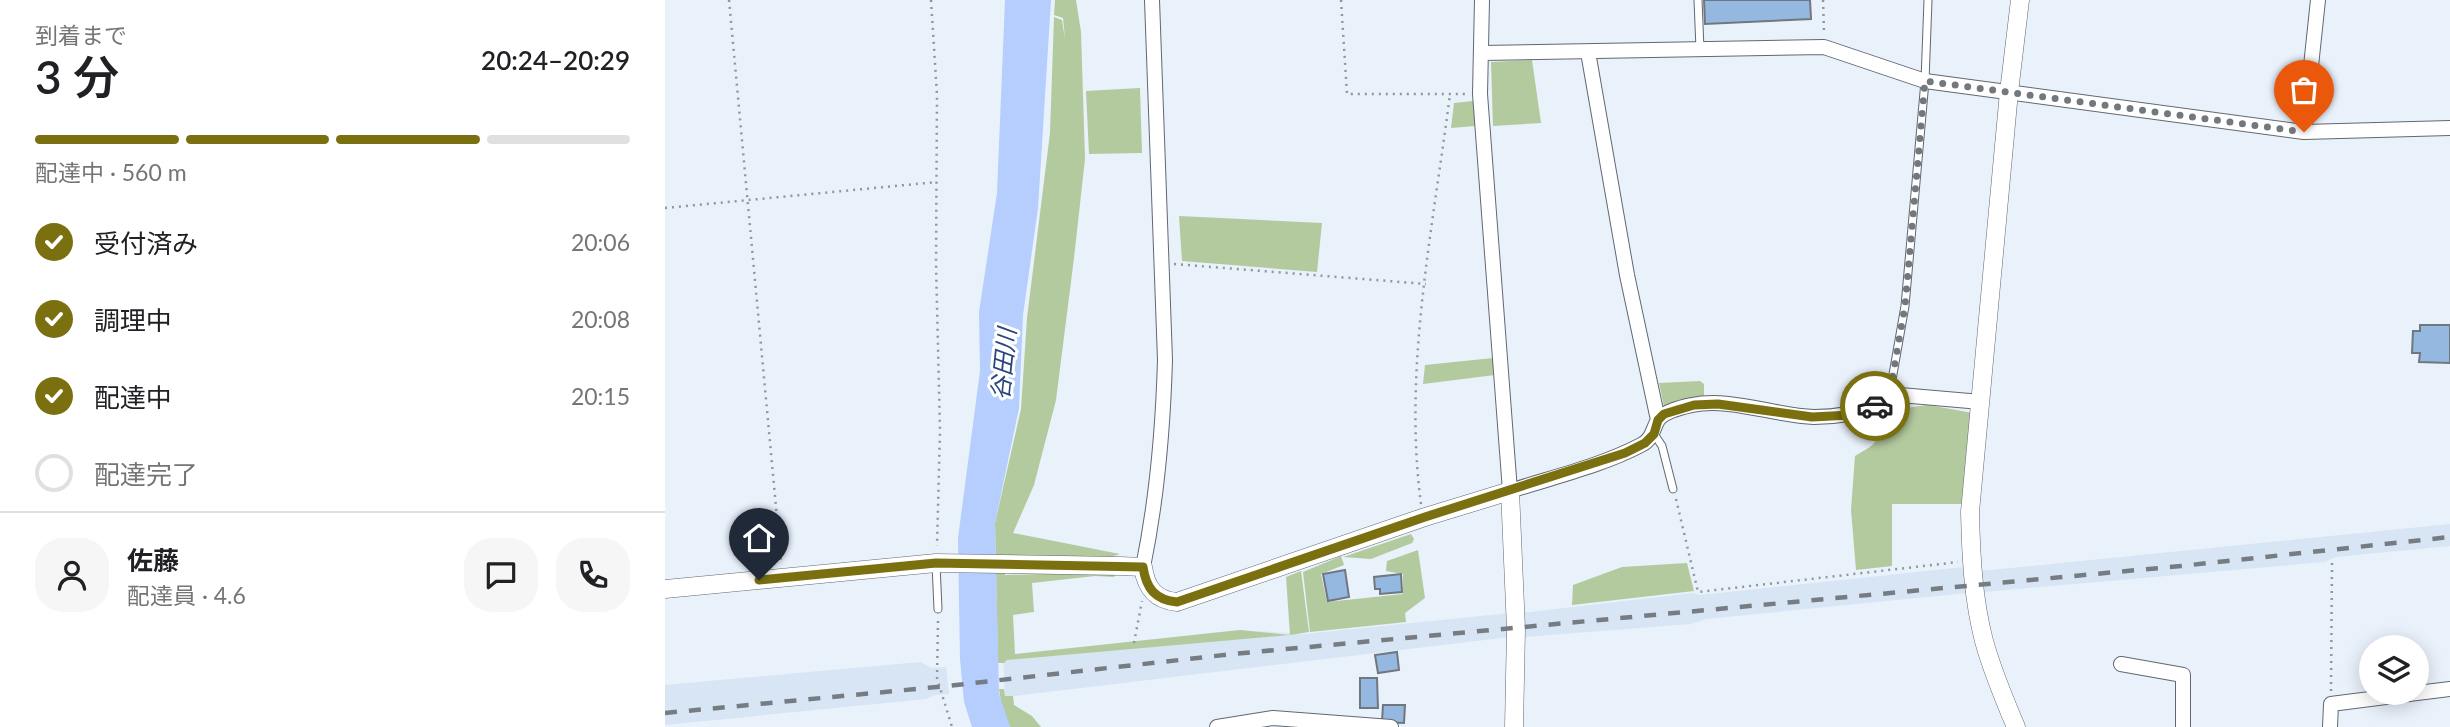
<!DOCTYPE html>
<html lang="ja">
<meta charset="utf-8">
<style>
:root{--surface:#fff;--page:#f6f6f6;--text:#202124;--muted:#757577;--line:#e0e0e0;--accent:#7b700f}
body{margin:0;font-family:Lato,"Noto Sans JP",sans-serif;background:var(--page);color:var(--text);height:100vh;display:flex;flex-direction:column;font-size:26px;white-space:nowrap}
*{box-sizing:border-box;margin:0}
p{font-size:23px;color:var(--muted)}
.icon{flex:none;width:38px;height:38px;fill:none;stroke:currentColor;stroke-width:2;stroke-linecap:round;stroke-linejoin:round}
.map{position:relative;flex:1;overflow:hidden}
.sheet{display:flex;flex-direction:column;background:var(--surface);width:665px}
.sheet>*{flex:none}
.tools{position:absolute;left:1694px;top:635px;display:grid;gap:14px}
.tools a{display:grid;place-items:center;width:70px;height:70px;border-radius:50%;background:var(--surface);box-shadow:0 4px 18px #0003;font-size:35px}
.pin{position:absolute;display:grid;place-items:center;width:60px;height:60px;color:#fff;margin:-72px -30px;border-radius:50% 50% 50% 0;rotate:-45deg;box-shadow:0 0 7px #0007}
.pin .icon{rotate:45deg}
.courier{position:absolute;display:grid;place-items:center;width:70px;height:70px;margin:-35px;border:5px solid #7b700f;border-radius:50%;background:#fff;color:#222;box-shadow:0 2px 9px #0007}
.head em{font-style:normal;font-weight:600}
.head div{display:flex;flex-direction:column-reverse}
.head{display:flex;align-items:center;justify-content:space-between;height:119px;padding:0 35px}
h1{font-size:46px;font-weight:600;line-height:52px}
.bar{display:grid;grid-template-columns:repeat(4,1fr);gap:10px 7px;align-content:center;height:84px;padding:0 35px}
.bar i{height:9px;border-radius:5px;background:var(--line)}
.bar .on{background:var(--accent)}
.bar p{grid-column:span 4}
.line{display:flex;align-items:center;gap:18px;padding:0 35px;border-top:2px solid var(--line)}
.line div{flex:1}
.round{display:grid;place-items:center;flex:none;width:74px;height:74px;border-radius:28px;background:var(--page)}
ol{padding:0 35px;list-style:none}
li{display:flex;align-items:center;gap:21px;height:77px}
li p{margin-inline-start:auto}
li .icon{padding:7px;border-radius:50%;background:var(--accent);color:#fff;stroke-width:4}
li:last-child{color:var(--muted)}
li i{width:38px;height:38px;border:4px solid var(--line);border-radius:50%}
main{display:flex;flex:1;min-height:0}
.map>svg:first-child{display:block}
.built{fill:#d8e5f5}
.green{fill:#b3ca9e}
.water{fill:#b5cefd}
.building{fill:#95b8e1;stroke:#70777f;stroke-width:2}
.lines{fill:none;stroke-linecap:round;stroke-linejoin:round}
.service-casing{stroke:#616870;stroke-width:9}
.minor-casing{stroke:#616870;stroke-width:16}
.tertiary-casing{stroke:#616870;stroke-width:19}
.path{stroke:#91969d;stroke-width:2.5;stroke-dasharray:2 5;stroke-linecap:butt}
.service{stroke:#fff;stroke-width:7}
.minor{stroke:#fff;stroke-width:14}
.tertiary{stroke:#fff;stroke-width:18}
.rail{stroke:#777c82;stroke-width:4.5;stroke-dasharray:12 12;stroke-linecap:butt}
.done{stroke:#73787e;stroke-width:7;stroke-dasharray:0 12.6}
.route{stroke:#7b700f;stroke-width:9}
.labels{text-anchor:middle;stroke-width:6;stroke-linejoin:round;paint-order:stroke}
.water-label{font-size:24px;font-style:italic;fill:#29467e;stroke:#fff}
</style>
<main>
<section class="sheet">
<div class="head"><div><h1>3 分</h1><p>到着まで</p></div><em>20:24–20:29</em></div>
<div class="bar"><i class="on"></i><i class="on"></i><i class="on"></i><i></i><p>配達中 · 560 m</p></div>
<ol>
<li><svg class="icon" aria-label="check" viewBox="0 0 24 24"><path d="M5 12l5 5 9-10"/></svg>受付済み<p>20:06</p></li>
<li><svg class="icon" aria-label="check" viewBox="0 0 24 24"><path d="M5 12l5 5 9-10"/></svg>調理中<p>20:08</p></li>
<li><svg class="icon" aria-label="check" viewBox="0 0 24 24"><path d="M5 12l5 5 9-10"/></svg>配達中<p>20:15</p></li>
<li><i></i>配達完了</li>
</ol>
<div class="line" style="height:126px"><a class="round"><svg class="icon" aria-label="person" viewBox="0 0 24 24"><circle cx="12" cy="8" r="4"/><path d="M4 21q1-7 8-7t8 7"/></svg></a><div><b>佐藤</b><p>配達員 · 4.6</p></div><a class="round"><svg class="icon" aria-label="chat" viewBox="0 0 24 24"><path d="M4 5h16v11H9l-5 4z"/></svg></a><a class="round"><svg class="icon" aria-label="phone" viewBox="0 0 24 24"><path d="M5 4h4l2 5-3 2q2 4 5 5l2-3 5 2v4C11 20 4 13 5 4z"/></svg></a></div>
</section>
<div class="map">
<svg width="1785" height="727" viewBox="0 0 1785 727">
<rect width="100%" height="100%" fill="#e9f1fb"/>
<path class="built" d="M1785 524V546L1671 557 1659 562 1319 592 1316 571Z
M1299 567 1302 593 1041 619 1026 624 859 637 857 613 1028 593 1035 595Z
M845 613V637L340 697 338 655 575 630 639 634Z
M256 662 266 668 281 667 284 694 270 695 261 699 0 725V685Z"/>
<path class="green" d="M390 0H411L416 32 420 159 409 258 391 400 369 485 348 533 455 554 443 558 340 559V575L438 572 450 575 449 577 430 576 367 583 369 612 348 615 350 654 575 630 625 635 621 577 636 571 644 632 625 635 342 660 339 663H333L330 523 356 409 362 318 385 133 389 17 397 20 400 39 398 18 389 15Z
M867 60 876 123 828 126 826 62Z
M475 88 477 153 424 154 421 91Z
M808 101 810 126 786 128 789 103Z
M514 216 657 223 652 272 517 261Z
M828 358 830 375 758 384 760 365Z
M1035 381 1039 384V397L999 407 994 383Z
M1263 405 1308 413 1298 504H1227V566L1191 570 1186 510 1190 456C1211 444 1216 441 1217 416L1247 407Z
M746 534 749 539 747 543 706 559 678 557Z
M753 550 760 598 740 613 741 622 645 632 638 572 676 556 679 565 656 574 662 602 738 594V574L721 571 722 561Z
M1022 563 1029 591 907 605 908 585 957 567Z
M334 689H339L340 696H348L349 705 367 716 376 727H345L337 708Z"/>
<path class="water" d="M340 0H386L373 208 358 315 354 408 330 523 334 693 345 727H307L299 702 295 659 293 538 315 371 314 312 332 193Z"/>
<path class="building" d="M1039 0H1145L1146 19 1040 24Z
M1755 325H1785V363L1754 362 1755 353H1747L1748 331H1755Z
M680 570 684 597 663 601 658 574Z
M736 574 737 592 715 594V589H710L709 577Z
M732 652 734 670 713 673 710 655Z
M695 678H712L713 708H695Z
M718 705H740L739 723 717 722Z"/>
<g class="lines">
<g class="service-casing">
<path id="service" d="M1033 0 1035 49
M1224 397 1240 306 1260 81 1263 0
M989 434 997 446 1008 489
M271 564 273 609"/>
</g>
<g class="minor-casing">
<path id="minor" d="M817 0 815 94 845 491C888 477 936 466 976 445 988 439 987 430 993 420 999 411 1018 407 1027 405 1065 397 1111 416 1149 417 1171 417 1191 414 1212 406 1220 402 1226 397 1235 395L1316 402
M923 52 962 275 993 420
M817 53 1159 47 1260 81 1639 132 1785 128
M1639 132 1653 0
M478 567C492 499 498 429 500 360L487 0
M1456 664 1518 675V727
M1752 693 1785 689
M552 727 608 718 726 727
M1665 727 1666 704 1752 693"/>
</g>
<g class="tertiary-casing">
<path id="tertiary" d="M0 589 271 563 455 566 478 567C481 588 490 600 512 602L760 517 845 491 851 629 849 727
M1351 727C1339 699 1327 670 1319 641 1308 599 1306 555 1305 512L1344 92 1355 0"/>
</g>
<path class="path" d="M64 0 116 561
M266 0 272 95 271 264 275 431 272 546
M676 0 682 94H801
M1158 0 1159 32
M0 208 272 182
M509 264 761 284
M1011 499 1033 592 1293 562
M756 504C738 368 768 229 785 94
M273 621 272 678 287 727
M469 643 477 601
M1666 691 1667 562"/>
<use href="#service" class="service"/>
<use href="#minor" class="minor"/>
<use href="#tertiary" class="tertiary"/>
<path class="rail" d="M0 713 282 686 568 654 1516 566 1785 537"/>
</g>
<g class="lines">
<path class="done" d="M1210 406 1224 397 1240 306 1260 81 1639 132"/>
<path class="route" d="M94 580 271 563 478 567C481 588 490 600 512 602L760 517 960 453 980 443 989 434 993 420 999 414 1029 405 1053 404 1147 417 1186 415 1210 406"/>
</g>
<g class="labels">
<g class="water-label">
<text transform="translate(339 364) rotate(-84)" y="8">谷田川</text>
</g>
</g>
</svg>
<div class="tools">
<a><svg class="icon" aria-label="layers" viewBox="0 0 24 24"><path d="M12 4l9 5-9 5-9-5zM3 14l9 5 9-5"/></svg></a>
</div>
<div class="pin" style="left:1639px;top:132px;background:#ea580c"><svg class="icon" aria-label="bag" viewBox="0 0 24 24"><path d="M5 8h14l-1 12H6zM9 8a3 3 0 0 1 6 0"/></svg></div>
<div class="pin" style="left:94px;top:580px;background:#1f2937"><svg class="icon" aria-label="home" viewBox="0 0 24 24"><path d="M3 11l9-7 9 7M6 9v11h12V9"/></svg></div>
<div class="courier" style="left:1210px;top:406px"><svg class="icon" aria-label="car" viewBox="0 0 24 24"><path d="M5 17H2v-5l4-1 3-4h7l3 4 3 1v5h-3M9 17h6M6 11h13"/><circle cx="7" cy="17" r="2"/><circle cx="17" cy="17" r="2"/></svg></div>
</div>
</main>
